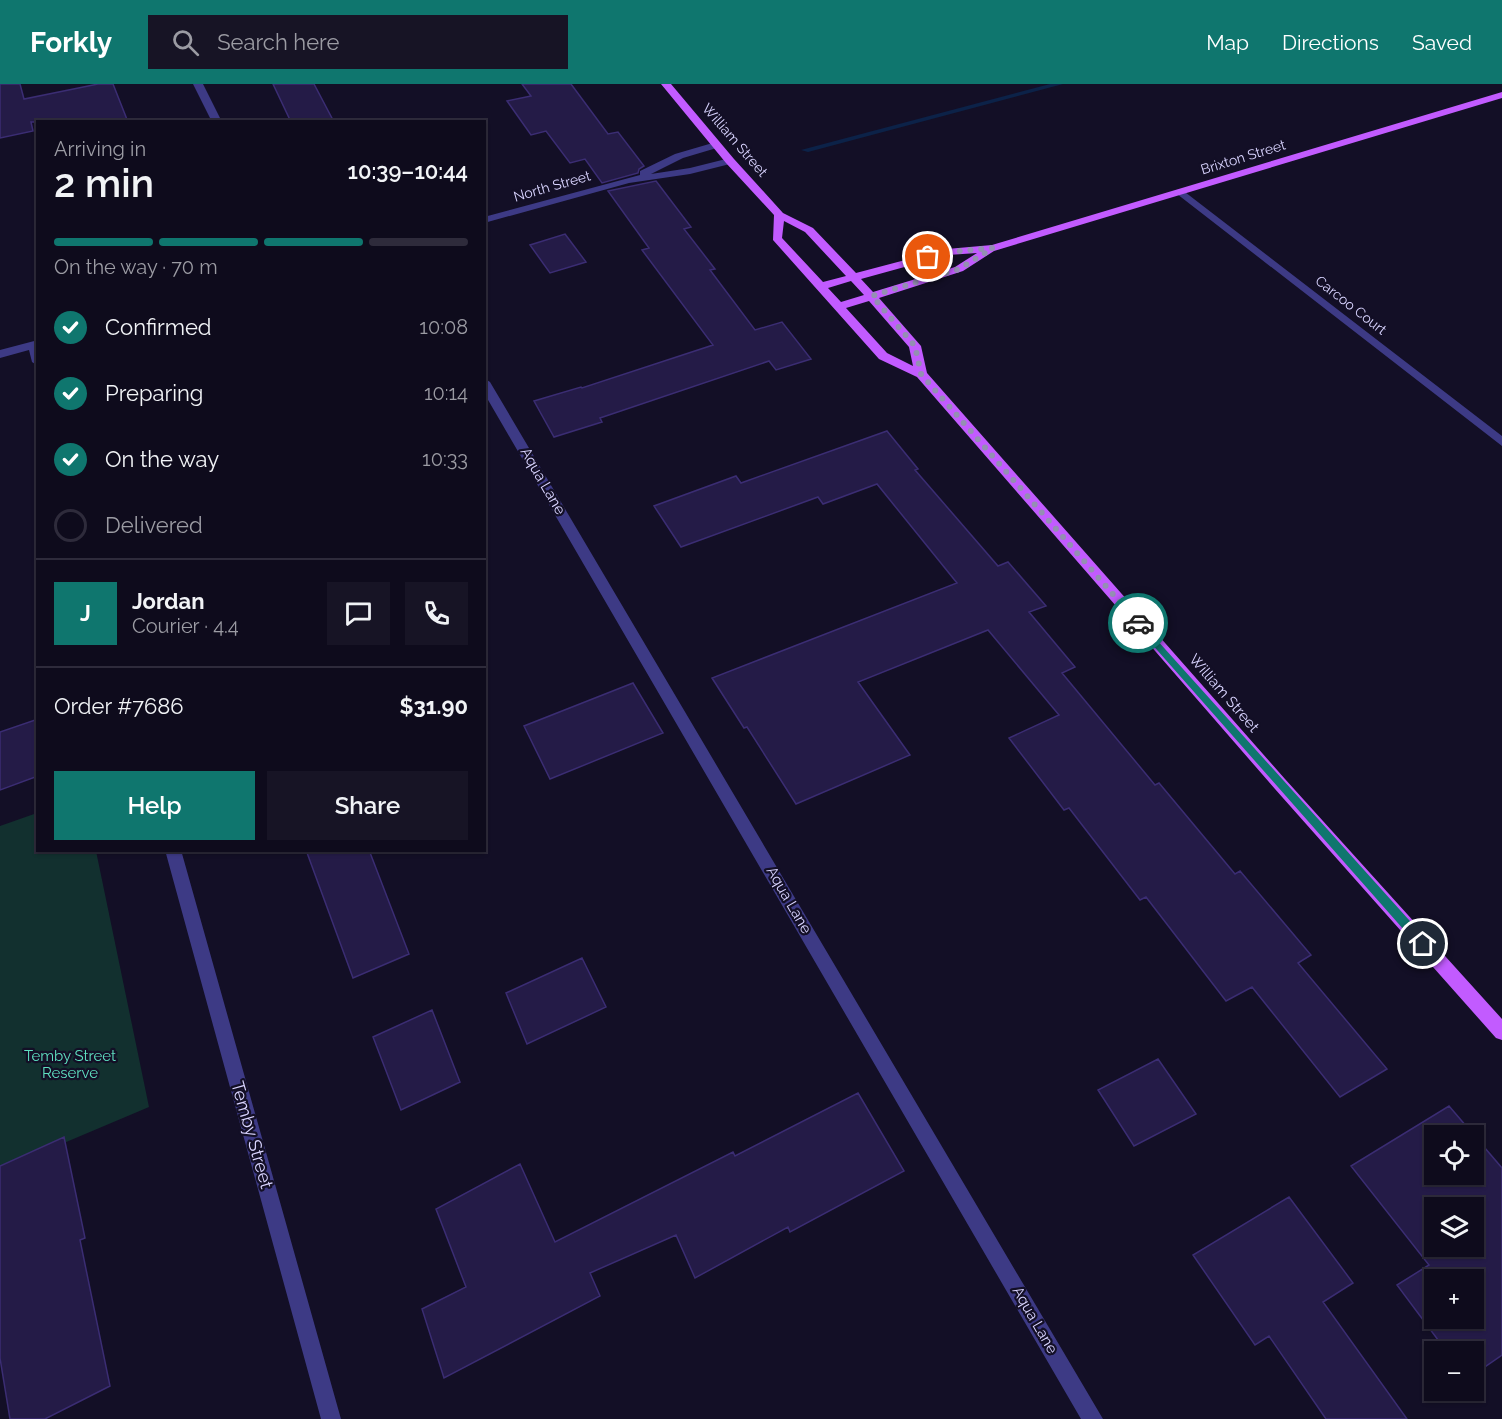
<!DOCTYPE html>
<meta charset="utf-8">
<style>
:root{--surface:#0e0b1c;--page:#171425;--text:#f1f3f6;--muted:#9b9ba3;--line:#2e2b3b;--accent:#0f766e}
body{margin:0;font-family:Raleway,sans-serif;background:var(--page);color:var(--text);height:100vh;display:flex;flex-direction:column;font-size:22px;white-space:nowrap}
*{box-sizing:border-box;margin:0}
p{font-size:20px;color:var(--muted)}
.icon{flex:none;width:33px;height:33px;fill:none;stroke:currentColor;stroke-width:2;stroke-linecap:round;stroke-linejoin:round}
.map{position:relative;flex:1;overflow:hidden}
.details{position:absolute;left:36px;top:36px;width:450px;height:732px;display:flex;flex-direction:column;background:var(--surface);border-radius:0px;box-shadow:0 2px 4px #0004,0 0 0 2px var(--line)}
.details>*{flex:none}
.buttons{position:absolute;left:1424px;top:1041px;display:grid;gap:12px}
.buttons a{display:grid;place-items:center;width:60px;height:60px;border-radius:0px;background:var(--surface);box-shadow:0 2px 4px #0004,0 0 0 2px var(--line);font-size:30px}
.pin{position:absolute;display:grid;place-items:center;width:51px;height:51px;color:#fff;margin:-26px;border:3px solid #fff;border-radius:50%;box-shadow:0 2px 6px #0007}
.courier{position:absolute;display:grid;place-items:center;width:60px;height:60px;margin:-30px;border:4px solid #0f766e;border-radius:50%;background:#fff;color:#222;box-shadow:0 2px 8px #0007}
.summary em{font-style:normal;font-weight:600}
.summary div{display:flex;flex-direction:column-reverse}
.summary{display:flex;align-items:center;justify-content:space-between;height:102px;padding:0 18px}
h1{font-size:39px;font-weight:600;line-height:45px}
.bar{display:grid;grid-template-columns:repeat(4,1fr);gap:9px 6px;align-content:center;height:72px;padding:0 18px}
.bar i{height:8px;border-radius:4px;background:var(--line)}
.bar .active{background:var(--accent)}
.bar p{grid-column:span 4}
.line{display:flex;align-items:center;gap:15px;padding:0 18px;border-top:2px solid var(--line)}
.line div{flex:1}
.round{display:grid;place-items:center;flex:none;width:63px;height:63px;border-radius:0px;background:var(--page)}
ol{padding:0 18px;list-style:none}
li{display:flex;align-items:center;gap:18px;height:66px}
li p{margin-inline-start:auto}
li .icon{padding:6px;border-radius:50%;background:var(--accent);color:#fff;stroke-width:4}
li:last-child{color:var(--muted)}
li i{width:33px;height:33px;border:3px solid var(--line);border-radius:50%}
.primary-button{display:flex;gap:12px;margin-top:auto;padding:12px 18px}
.primary-button a{flex:1;height:69px;border-radius:0px;background:var(--accent);color:#fff;font-size:24px;font-weight:600;line-height:69px;text-align:center}
.primary-button a+a{background:var(--page);color:var(--text)}
header{display:flex;align-items:center;gap:36px;box-sizing:border-box;height:84px;padding:0 30px;background:var(--accent);color:#fff}
header strong{font-size:28px}
nav{display:flex;gap:33px;margin-inline-start:auto;font-size:21px}
.search{width:420px;height:54px;background:var(--page);display:flex;align-items:center;gap:15px;box-sizing:border-box;padding:0 21px;border-radius:0px;color:var(--muted);font-size:22px}
.map>svg:first-child{display:block}
.green{fill:#12302f}
.lines{fill:none;stroke-linecap:round;stroke-linejoin:round}
.stream{fill:#0c2248;fill-rule:evenodd}
.building{fill:#241b47;stroke:#3b2d73;stroke-width:1.5;fill-rule:evenodd}
.minor{fill:#3d3a85;fill-rule:evenodd}
.major{fill:#c25bff;fill-rule:evenodd}
.route{fill:#0f766e}
.done{stroke:#948fb3;stroke-width:6;stroke-dasharray:0 10.8}
.labels{text-anchor:middle;stroke-width:4.5;stroke-linejoin:round;paint-order:stroke}
.far-street-label{font-size:14px;fill:#d9d4ff;stroke:#130f26}
.street-label{font-size:15px;fill:#d9d4ff;stroke:#130f26}
.park-label{font-size:15px;fill:#5fe0c0;stroke:#130f26}
.near-street-label{font-size:18px;fill:#d9d4ff;stroke:#130f26}
</style>
<header>
<strong>Forkly</strong>
<div class="search"><svg class="icon" aria-label="search" viewBox="0 0 24 24"><circle cx="10" cy="10" r="6"/><path d="M15 15l6 6"/></svg>Search here</div>
<nav><a>Map</a><a>Directions</a><a>Saved</a></nav>
</header>
<div class="map">
<svg width="1502" height="1335" viewBox="0 0 1502 1335">
<rect width="100%" height="100%" fill="#130f26"/>
<path class="green" d="M37 729 38 766 96 767 149 1023 0 1086V742Z"/>
<g class="lines">
<path class="stream" d="M1050 0H1063L808 68 801 66Z"/>
</g>
<path class="building" d="M0 0H20L24 15 98 0H113L128 38H31L33 47 0 54Z
M273 0H314L334 38H291Z
M522 0H571L608 50 618 48 644 82 639 85 638 89 602 99 585 75 570 79 546 47 531 51 507 17 531 12Z
M656 97 691 143 684 145 715 185 710 186 755 246 782 238 811 275 776 286 769 277 600 334 602 338 554 353 534 317 581 303 582 304 713 261 642 166 649 164 608 107Z
M565 150 586 178 550 189 530 161Z
M887 347 918 385 915 386 998 482 1008 478 1046 522 1029 528 1075 583 1062 589 1155 701 1159 699 1235 790 1240 787 1311 871 1298 879 1387 985 1340 1013 1252 903 1226 917 1146 813 1140 816 1069 724 1064 726 1009 654 1059 631 988 546 858 598 910 671 796 720 747 643 744 644 712 594 957 499 877 400 823 420 818 413 681 463 654 422 736 392 741 399Z
M633 599 663 649 550 695 524 642Z
M38 635V692L0 706V648Z
M306 766H369L409 870 353 894Z
M582 874 606 923 527 960 506 909Z
M432 926 460 998 401 1026 373 953Z
M1158 975 1196 1030 1134 1062 1098 1006Z
M858 1009 904 1087 790 1148 788 1143 695 1194 676 1151 590 1189 600 1212 444 1294 422 1225 466 1203 436 1125 520 1080 555 1158 733 1068 735 1072Z
M1449 1022 1502 1084V1271L1473 1291V1268H1447L1397 1201 1429 1181 1351 1082ZM1434 1052H1473V1090H1434ZM1434 1124H1473V1162H1434ZM1434 1196H1473V1234H1434Z
M64 1053 85 1154 80 1156 110 1302 45 1335H10L0 1274V1082Z
M1289 1113 1353 1199 1323 1218 1407 1335H1326L1269 1252 1255 1261 1193 1171Z"/>
<g class="lines">
<path class="minor" d="M193 0H203L222 38H212Z
M716 58 721 61 720 63 683 74 651 90 690 84 730 74 735 77 734 79 690 90 629 99 484 139V133L640 91V87L675 70Z
M1181 105 1502 352V362L1177 110V106Z
M38 256V282L32 278 29 266 0 274V266Z
M484 294 490 298 1103 1335H1081L484 309Z
M165 766H181L341 1335H321Z"/>
<path class="major" d="M661 0H671L734 75 783 129 813 144 856 189 947 165 992 161 1502 8V14L994 167 963 187 879 214 921 262 927 289 1285 695 1502 935V956L1496 954 1275 705 917 293 879 275 773 156 774 131 726 79ZM784 137 805 148 846 192 823 198 782 154ZM977 169 955 183 873 208 861 195 948 171ZM851 197 864 211 841 218 828 204ZM869 217 909 263 913 282 887 269 846 224Z"/>
</g>
<path class="route" d="M1138 535 1427 856V863H1419L1135 541 1133 539Z"/>
<g class="lines">
<path class="done" d="M928 173 947 168 993 164 959 185 872 212 915 262 921 290 1138 539"/>
</g>
<g class="labels">
<g class="far-street-label">
<text transform="translate(735 56) rotate(49)" y="5">William Street</text>
<text transform="translate(1243 73) rotate(-17)" y="5">Brixton Street</text>
<text transform="translate(552 102) rotate(-16)" y="5">North Street</text>
<text transform="translate(1351 221) rotate(38)" y="5">Carcoo Court</text>
</g>
<g class="street-label">
<text transform="translate(543 397) rotate(60)" y="5">Aqua Lane</text>
<text transform="translate(1224 609) rotate(49)" y="5">William Street</text>
<text transform="translate(789 816) rotate(60)" y="5">Aqua Lane</text>
<text transform="translate(1035 1236) rotate(60)" y="5">Aqua Lane</text>
</g>
<g class="park-label">
<text x="70" y="977">Temby Street<tspan x="70" dy="17">Reserve</tspan></text>
</g>
<g class="near-street-label">
<text transform="translate(252 1051) rotate(74)" y="6">Temby Street</text>
</g>
</g>
</svg>
<div class="buttons">
<a><svg class="icon" aria-label="locate" viewBox="0 0 24 24"><circle cx="12" cy="12" r="6"/><path d="M12 2v4M12 18v4M2 12h4M18 12h4"/></svg></a>
<a><svg class="icon" aria-label="layers" viewBox="0 0 24 24"><path d="M12 4l9 5-9 5-9-5zM3 14l9 5 9-5"/></svg></a>
<a>+</a>
<a>−</a>
</div>
<div class="pin" style="left:928px;top:173px;background:#ea580c"><svg class="icon" aria-label="bag" viewBox="0 0 24 24"><path d="M5 8h14l-1 12H6zM9 8a3 3 0 0 1 6 0"/></svg></div>
<div class="pin" style="left:1423px;top:860px;background:#1f2937"><svg class="icon" aria-label="home" viewBox="0 0 24 24"><path d="M3 11l9-7 9 7M6 9v11h12V9"/></svg></div>
<div class="courier" style="left:1138px;top:539px"><svg class="icon" aria-label="car" viewBox="0 0 24 24"><path d="M5 17H2v-5l4-1 3-4h7l3 4 3 1v5h-3M9 17h6M6 11h13"/><circle cx="7" cy="17" r="2"/><circle cx="17" cy="17" r="2"/></svg></div>
<section class="details">
<div class="summary"><div><h1>2 min</h1><p>Arriving in</p></div><em>10:39–10:44</em></div>
<div class="bar"><i class="active"></i><i class="active"></i><i class="active"></i><i></i><p>On the way · 70 m</p></div>
<ol>
<li><svg class="icon" aria-label="check" viewBox="0 0 24 24"><path d="M5 12l5 5 9-10"/></svg>Confirmed<p>10:08</p></li>
<li><svg class="icon" aria-label="check" viewBox="0 0 24 24"><path d="M5 12l5 5 9-10"/></svg>Preparing<p>10:14</p></li>
<li><svg class="icon" aria-label="check" viewBox="0 0 24 24"><path d="M5 12l5 5 9-10"/></svg>On the way<p>10:33</p></li>
<li><i></i>Delivered</li>
</ol>
<div class="line" style="height:108px"><b class="round" style="background:var(--accent);color:#fff">J</b><div><b>Jordan</b><p>Courier · 4.4</p></div><a class="round"><svg class="icon" aria-label="chat" viewBox="0 0 24 24"><path d="M4 5h16v11H9l-5 4z"/></svg></a><a class="round"><svg class="icon" aria-label="phone" viewBox="0 0 24 24"><path d="M5 4h4l2 5-3 2q2 4 5 5l2-3 5 2v4C11 20 4 13 5 4z"/></svg></a></div>
<div class="line" style="height:78px"><div>Order #7686</div><b>$31.90</b></div>
<div class="primary-button"><a>Help</a><a>Share</a></div>
</section>
</div>
